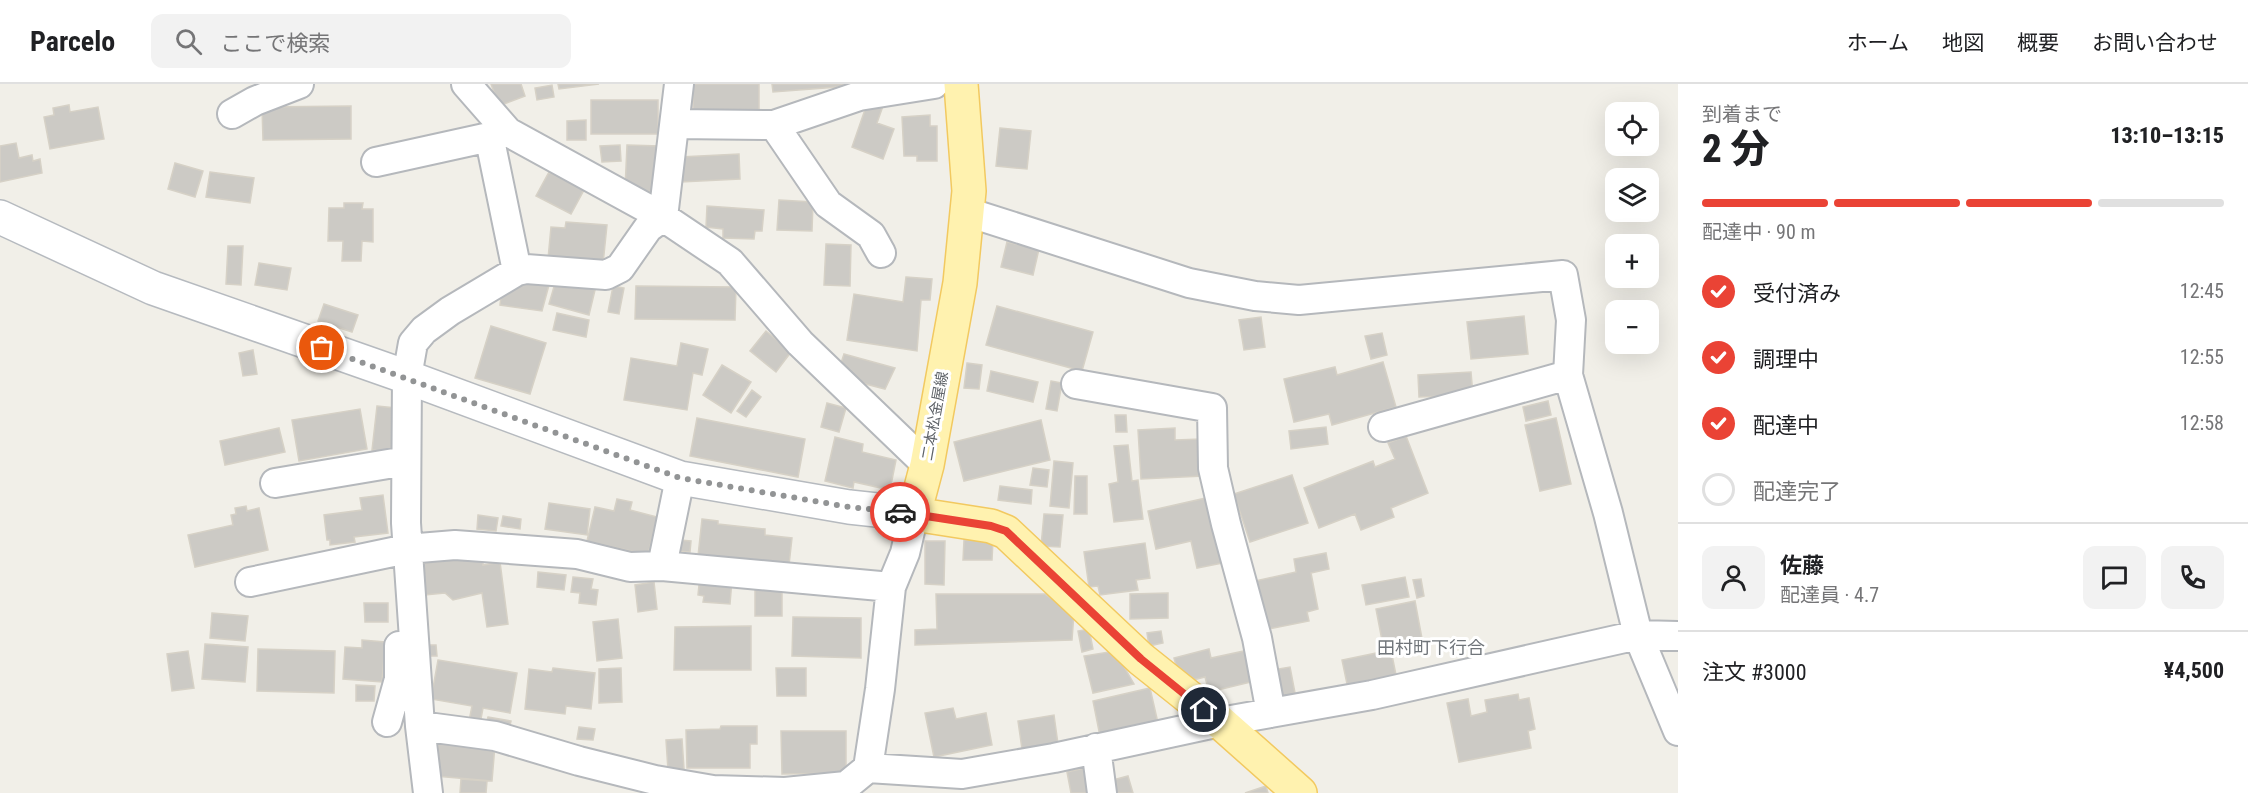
<!DOCTYPE html>
<html lang="ja">
<meta charset="utf-8">
<style>
:root{--surface:#fff;--page:#f2f2f2;--text:#202124;--muted:#757577;--line:#e0e0e0;--accent:#ea4335}
body{margin:0;font-family:"Roboto Condensed","Noto Sans JP",sans-serif;background:var(--page);color:var(--text);height:100vh;display:flex;flex-direction:column;font-size:22px;white-space:nowrap}
*{box-sizing:border-box;margin:0}
p{font-size:20px;color:var(--muted)}
.icon{flex:none;width:33px;height:33px;fill:none;stroke:currentColor;stroke-width:2;stroke-linecap:round;stroke-linejoin:round}
.map{position:relative;flex:1;overflow:hidden}
.details{display:flex;flex-direction:column;background:var(--surface);width:570px}
.details>*{flex:none}
.controls{position:absolute;left:1605px;top:18px;display:grid;gap:12px}
.controls a{display:grid;place-items:center;width:54px;height:54px;border-radius:12px;background:var(--surface);box-shadow:0 6px 24px #0002;font-size:30px}
.pin{position:absolute;display:grid;place-items:center;width:51px;height:51px;color:#fff;margin:-26px;border:3px solid #fff;border-radius:50%;box-shadow:0 2px 6px #0007}
.courier{position:absolute;display:grid;place-items:center;width:60px;height:60px;margin:-30px;border:4px solid #ea4335;border-radius:50%;background:#fff;color:#222;box-shadow:0 2px 8px #0007}
.overview em{font-style:normal;font-weight:800}
.overview div{display:flex;flex-direction:column-reverse}
.overview{display:flex;align-items:center;justify-content:space-between;height:102px;padding:0 24px}
h1{font-size:39px;font-weight:800;line-height:45px}
.bar{display:grid;grid-template-columns:repeat(4,1fr);gap:9px 6px;align-content:center;height:72px;padding:0 24px}
.bar i{height:8px;border-radius:4px;background:var(--line)}
.bar .active{background:var(--accent)}
.bar p{grid-column:span 4}
.line{display:flex;align-items:center;gap:15px;padding:0 24px;border-top:2px solid var(--line)}
.line div{flex:1}
.round{display:grid;place-items:center;flex:none;width:63px;height:63px;border-radius:12px;background:var(--page)}
ol{padding:0 24px;list-style:none}
li{display:flex;align-items:center;gap:18px;height:66px}
li p{margin-inline-start:auto}
li .icon{padding:6px;border-radius:50%;background:var(--accent);color:#fff;stroke-width:4}
li:last-child{color:var(--muted)}
li i{width:33px;height:33px;border:3px solid var(--line);border-radius:50%}
header{display:flex;align-items:center;gap:36px;box-sizing:border-box;height:84px;padding:0 30px;background:var(--surface);border-bottom:2px solid var(--line)}
header strong{font-size:28px}
nav{display:flex;gap:33px;margin-inline-start:auto;font-size:21px}
.search{width:420px;height:54px;background:var(--page);display:flex;align-items:center;gap:15px;box-sizing:border-box;padding:0 21px;border-radius:12px;color:var(--muted);font-size:22px}
main{display:flex;flex:1;min-height:0}
.map>svg:first-child{display:block}
.building{fill:#cccac5;stroke:#d6d1c6;stroke-width:1.5}
.lines{fill:none;stroke-linecap:round;stroke-linejoin:round}
.street-casing{stroke:#b5b8bc;stroke-width:32}
.secondary-casing{stroke:#b6babf;stroke-width:36}
.primary-casing{stroke:#f2c960;stroke-width:36}
.street{stroke:#fff;stroke-width:28}
.secondary{stroke:#fff;stroke-width:33}
.primary{stroke:#fff2af;stroke-width:33}
.done{stroke:#929495;stroke-width:6;stroke-dasharray:0 10.8}
.route{stroke:#ea4335;stroke-width:8}
.labels{text-anchor:middle;stroke-width:6;stroke-linejoin:round;paint-order:stroke}
.street-label{font-size:15px;fill:#5f6368;stroke:#fff}
.quarter-label{font-size:18px;fill:#70757a;stroke:#fff}
</style>
<header>
<strong>Parcelo</strong>
<div class="search"><svg class="icon" aria-label="search" viewBox="0 0 24 24"><circle cx="10" cy="10" r="6"/><path d="M15 15l6 6"/></svg>ここで検索</div>
<nav><a>ホーム</a><a>地図</a><a>概要</a><a>お問い合わせ</a></nav>
</header>
<main>
<div class="map">
<svg width="1678" height="709" viewBox="0 0 1678 709">
<rect width="100%" height="100%" fill="#f1efe8"/>
<path class="building" d="M491 0H521L525 12 499 22Z
M558 0H599L559 5Z
M693 0H759V29L693 28Z
M772 0H850L851 2 773 8Z
M552 1 554 13 537 16 535 4Z
M591 16H658V50H591Z
M868 17 883 22 877 39 894 45 883 75 852 63Z
M69 21 70 28 98 23 104 55 50 65 44 33 54 31 53 24Z
M351 22V55L263 56 262 23Z
M930 31V42H937V77H917V72H904L902 33Z
M586 36V56H567V37Z
M1000 44 1031 47 1027 85 996 82Z
M16 59 19 74 32 71 33 77 40 75 42 89 0 98V62Z
M620 61 621 77 602 78 600 62Z
M627 61 660 62 658 108 625 106Z
M739 70 740 95 681 98 680 73Z
M175 79 203 87 195 113 168 105Z
M210 88 254 94 250 119 206 113Z
M549 88 584 106 571 130 536 112Z
M779 116 813 118 812 147 777 146Z
M344 119H363L362 125H373V158L362 157 361 177H342L343 157H328L329 124H344Z
M707 122 764 126 762 147H755L754 155 723 154V145L706 143Z
M566 138 607 141 603 180 548 175 551 143 565 144Z
M1007 158 1039 165 1033 191 1001 183Z
M826 160 851 161 850 202 824 201Z
M228 162H243L241 201 226 200Z
M259 179 291 184 287 206 255 201Z
M906 193 932 195 930 216H921L917 267 847 256 854 210 903 218Z
M525 196 549 201 542 227 500 221 501 212Z
M556 196 595 206 589 231 549 220Z
M613 202 624 204 619 230 608 228Z
M636 202 736 203 735 236 635 235Z
M324 220 358 231 352 248 318 237Z
M997 222 1093 248 1082 287 986 261Z
M557 229 589 236 586 253 553 246Z
M1524 232 1528 270 1471 275 1467 238Z
M1261 233 1265 263 1244 266 1239 236Z
M491 242 546 259 530 310 475 294Z
M766 247 791 268 776 288 750 267Z
M1382 249 1387 271 1371 275 1365 252Z
M681 259 708 265 702 291 693 289 687 326 624 316 631 274 677 282Z
M253 266 257 290 243 292 239 269Z
M844 270 895 284 885 305 858 298 841 279Z
M1383 278 1396 323 1332 341 1329 330 1294 338 1284 295 1335 283 1337 291Z
M967 279 982 281 979 305 964 304Z
M722 281 751 298 731 329 703 311Z
M991 287 1038 298 1033 318 987 307Z
M1471 288 1473 311 1419 313 1418 291Z
M1051 297 1062 299 1057 327 1046 325Z
M752 306 761 313 746 333 737 327Z
M1548 317 1551 331 1526 337 1523 323Z
M827 319 846 324 839 348 821 343Z
M377 322 396 324 392 368 372 366Z
M360 325 367 365 299 377 292 336Z
M1115 331H1126L1127 348H1116Z
M697 334 805 355 798 393 690 372Z
M1556 334 1571 400 1540 407 1525 341Z
M1041 336 1050 376 964 397 954 358Z
M1326 343 1328 360 1291 365 1289 347Z
M279 344 285 368 225 381 220 357Z
M1175 344V356L1201 355 1203 392 1141 395 1138 346Z
M1406 352 1428 409 1391 424 1394 433 1361 446 1355 430 1319 444 1304 404 1373 377 1375 383 1395 375 1388 359Z
M835 353 863 360 862 368 896 376 890 406 854 398 853 404 825 397Z
M1128 361 1132 397 1138 396 1143 435 1114 438 1109 400 1118 398 1114 362Z
M1054 377 1073 379 1069 424 1050 422Z
M1033 384 1049 386 1047 403 1030 401Z
M1292 391 1308 439 1250 458 1234 410Z
M1075 392H1087V430H1074Z
M1000 402 1032 406 1031 420 998 416Z
M383 411 388 449 354 453 355 458 330 461V456H327L324 431 362 426 360 414Z
M1206 414 1215 456 1224 455 1228 478 1197 484 1191 457 1156 465 1148 427Z
M617 415 632 418 630 426 657 433 648 471 587 457 595 423 614 427Z
M549 419 590 425 587 451 545 445Z
M246 422 247 427 259 424 268 466 195 483 188 451 233 441 231 431 236 430 235 424Z
M1044 430 1063 431 1060 463 1041 462Z
M478 431 498 434 496 447 477 445Z
M503 432 521 435 520 445 501 442Z
M702 435 718 437V440L765 445V451L792 454 789 481 698 472Z
M679 456 691 457 690 468 678 467Z
M964 456H993L992 476H963Z
M925 457H945L944 501 925 500Z
M1145 459 1150 494 1136 496 1138 506 1100 511 1098 502 1089 503 1084 468Z
M446 469 483 470V481L500 478 508 540 487 543 482 509 453 516 445 509 425 511 422 479 446 477Z
M1326 469 1329 485 1311 489 1318 525 1307 528 1309 537 1269 545 1267 535 1262 536 1255 497 1296 488 1294 475Z
M538 488 566 491 564 506 537 503Z
M573 493 593 495 591 505 598 506 596 521 579 519 580 509 571 508Z
M1405 493 1409 513 1366 521 1362 501Z
M706 494 732 496 730 520 703 518 704 512 698 511 699 501H705Z
M1421 495 1424 512 1417 514 1413 496Z
M654 498 657 525 638 528 635 501Z
M755 503H782V532H755Z
M1168 509V534L1130 535V510Z
M936 510H1045L1074 529 1072 556 915 561V546L937 545Z
M1415 517 1423 560 1384 567 1376 525Z
M364 519H388V538H365Z
M212 529 248 532 245 557 210 554Z
M793 533 861 534V574L792 572Z
M618 535 622 574 597 577 593 538Z
M751 542V586H674L675 543Z
M1089 545 1093 565 1082 568 1078 547Z
M1161 547 1163 559 1149 562 1147 549Z
M362 556 385 558 382 598 343 595 345 563 362 564Z
M205 560 248 563 245 598 202 595Z
M425 561H436L437 572H425Z
M258 565 335 567 334 609 257 607Z
M1209 565 1211 574 1244 567 1251 598 1209 608 1205 593 1181 599 1174 574Z
M1391 566 1396 591 1347 600 1342 576Z
M188 567 194 604 172 607 167 570Z
M1115 567 1134 600 1093 609 1084 572Z
M438 576 517 589 510 629 483 624 480 640 469 637 472 622 431 615Z
M1290 583 1295 609 1277 612 1272 586Z
M553 584 595 589 591 625 566 622 565 630 525 625 529 585 552 588Z
M621 584 622 618 599 619V585Z
M776 584H806V612H777Z
M356 601 375 602 374 617H356Z
M1150 604 1158 639 1100 652 1093 617Z
M1518 610 1519 616 1529 614 1535 645 1528 647 1531 664 1459 678 1447 619 1468 615 1471 632 1487 628 1485 616Z
M953 624 956 635 986 629 992 661 934 673 925 629Z
M1054 631 1058 660 1022 665 1018 637Z
M488 633 511 637 509 645 486 640Z
M721 642H757V660H750V684H687L686 646 720 645Z
M579 643 595 645 593 656 577 655Z
M781 647H846V689L782 690Z
M439 655 495 661 492 697 435 692Z
M682 655 684 685 668 686 666 656Z
M1089 683 1095 709H1071L1067 688Z
M1128 692 1133 709H1112L1109 697Z
M461 695 487 697 486 709H460Z
M1266 702 1268 709H1245Z"/>
<g class="lines">
<g class="street-casing">
<path id="street" d="M466 0 508 48 663 133 730 178 800 259 927 381
M232 30 255 17 299 0
M498 37 491 61 517 187
M675 40 774 41 859 12 934 0
M774 41 828 120 871 151 881 169
M376 78 494 52
M967 128 1189 199 1255 212 1299 216 1563 191 1571 236 1568 291 1608 429 1638 551 1678 647
M1076 300 1212 324 1213 384 1226 440 1257 554 1271 629
M1383 343 1568 291
M680 394 662 482 891 503 905 469 914 430
M275 399 406 377
M250 498 407 465 455 461 577 470 630 483 662 482
M387 638 399 595V562
M420 642 495 652 579 677 655 696 713 706 785 708 846 702 868 684 880 605 891 503
M1096 664 1102 709
M868 684 962 690 1054 674 1220 638 1372 611 1638 551 1678 552
M428 709 420 642 406 439 407 293 413 259 424 246 450 227 517 187 526 185 606 191 620 184 648 144 663 133 679 0"/>
</g>
<g class="secondary-casing">
<path id="secondary" d="M0 133 153 204 407 293 680 394 849 423 914 430"/>
</g>
<g class="primary-casing">
<path id="primary" d="M961 0 969 107 960 199 927 381 914 430 991 442 1006 448 1141 575 1220 638 1300 709"/>
</g>
<use href="#street" class="street"/>
<use href="#secondary" class="secondary"/>
<use href="#primary" class="primary"/>
</g>
<g class="lines">
<path class="done" d="M322 264 680 394 849 423 900 428"/>
<path class="route" d="M900 428 991 442 1006 447 1141 575 1204 626"/>
</g>
<g class="labels">
<g class="street-label">
<text transform="translate(935 332) rotate(-80)" y="5">二本松金屋線</text>
</g>
<g class="quarter-label">
<text x="1431" y="570">田村町下行合</text>
</g>
</g>
</svg>
<div class="controls">
<a><svg class="icon" aria-label="locate" viewBox="0 0 24 24"><circle cx="12" cy="12" r="6"/><path d="M12 2v4M12 18v4M2 12h4M18 12h4"/></svg></a>
<a><svg class="icon" aria-label="layers" viewBox="0 0 24 24"><path d="M12 4l9 5-9 5-9-5zM3 14l9 5 9-5"/></svg></a>
<a>+</a>
<a>−</a>
</div>
<div class="pin" style="left:322px;top:264px;background:#ea580c"><svg class="icon" aria-label="bag" viewBox="0 0 24 24"><path d="M5 8h14l-1 12H6zM9 8a3 3 0 0 1 6 0"/></svg></div>
<div class="pin" style="left:1204px;top:626px;background:#1f2937"><svg class="icon" aria-label="home" viewBox="0 0 24 24"><path d="M3 11l9-7 9 7M6 9v11h12V9"/></svg></div>
<div class="courier" style="left:900px;top:428px"><svg class="icon" aria-label="car" viewBox="0 0 24 24"><path d="M5 17H2v-5l4-1 3-4h7l3 4 3 1v5h-3M9 17h6M6 11h13"/><circle cx="7" cy="17" r="2"/><circle cx="17" cy="17" r="2"/></svg></div>
</div>
<section class="details">
<div class="overview"><div><h1>2 分</h1><p>到着まで</p></div><em>13:10–13:15</em></div>
<div class="bar"><i class="active"></i><i class="active"></i><i class="active"></i><i></i><p>配達中 · 90 m</p></div>
<ol>
<li><svg class="icon" aria-label="check" viewBox="0 0 24 24"><path d="M5 12l5 5 9-10"/></svg>受付済み<p>12:45</p></li>
<li><svg class="icon" aria-label="check" viewBox="0 0 24 24"><path d="M5 12l5 5 9-10"/></svg>調理中<p>12:55</p></li>
<li><svg class="icon" aria-label="check" viewBox="0 0 24 24"><path d="M5 12l5 5 9-10"/></svg>配達中<p>12:58</p></li>
<li><i></i>配達完了</li>
</ol>
<div class="line" style="height:108px"><a class="round"><svg class="icon" aria-label="person" viewBox="0 0 24 24"><circle cx="12" cy="8" r="4"/><path d="M4 21q1-7 8-7t8 7"/></svg></a><div><b>佐藤</b><p>配達員 · 4.7</p></div><a class="round"><svg class="icon" aria-label="chat" viewBox="0 0 24 24"><path d="M4 5h16v11H9l-5 4z"/></svg></a><a class="round"><svg class="icon" aria-label="phone" viewBox="0 0 24 24"><path d="M5 4h4l2 5-3 2q2 4 5 5l2-3 5 2v4C11 20 4 13 5 4z"/></svg></a></div>
<div class="line" style="height:78px"><div>注文 #3000</div><b>¥4,500</b></div>
</section>
</main>
